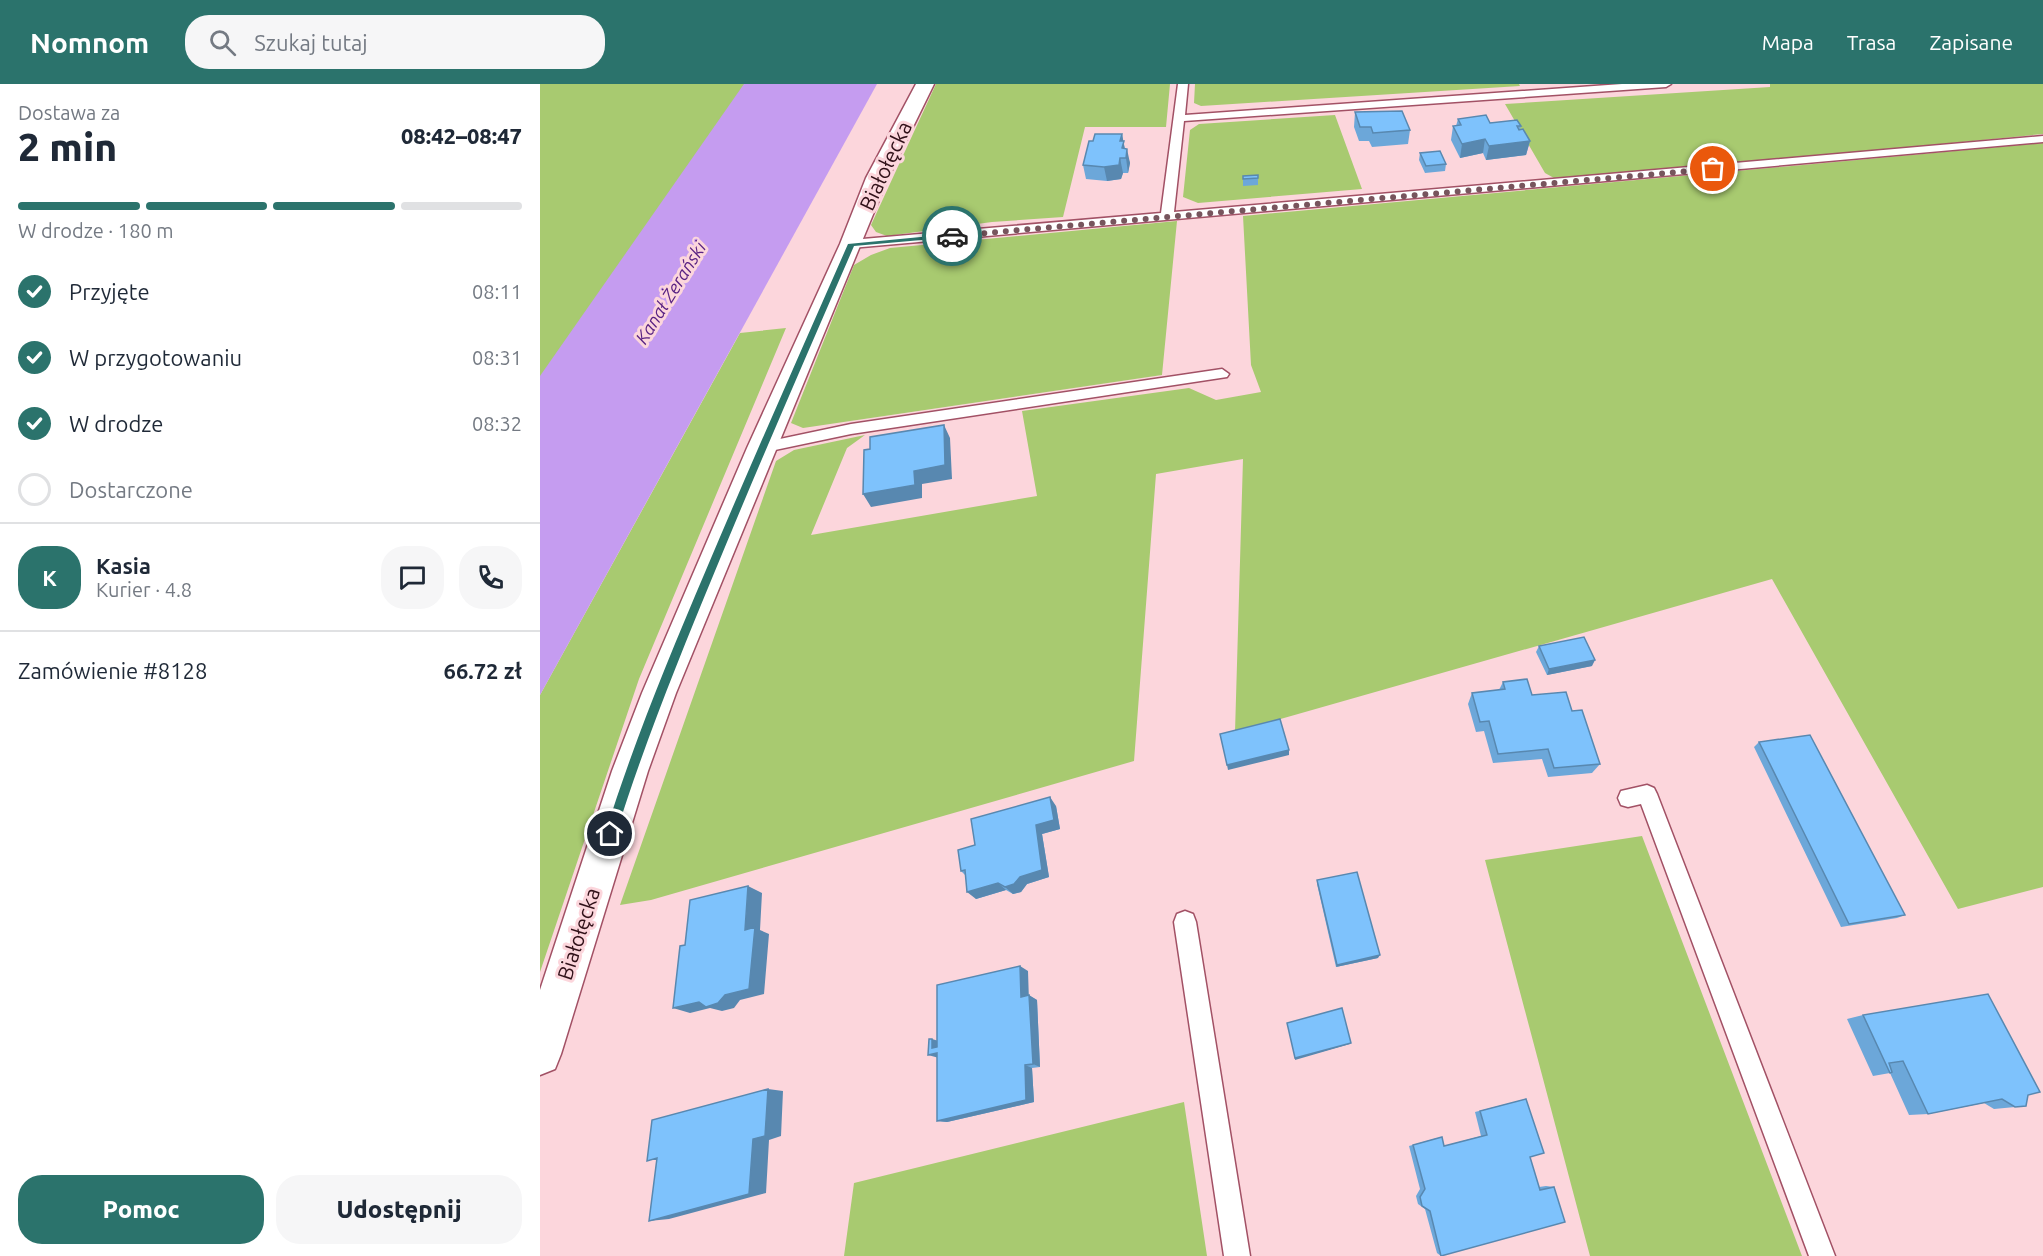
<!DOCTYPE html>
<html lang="pl">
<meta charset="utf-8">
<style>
:root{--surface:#fff;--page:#f6f6f7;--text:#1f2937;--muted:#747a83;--line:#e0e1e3;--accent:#2b736c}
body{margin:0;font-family:Ubuntu,sans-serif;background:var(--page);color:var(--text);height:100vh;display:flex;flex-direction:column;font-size:22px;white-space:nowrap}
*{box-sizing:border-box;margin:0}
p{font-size:20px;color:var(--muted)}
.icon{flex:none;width:33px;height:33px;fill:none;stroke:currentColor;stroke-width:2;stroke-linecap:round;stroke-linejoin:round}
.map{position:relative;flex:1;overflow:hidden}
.sheet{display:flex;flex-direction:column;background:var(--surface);width:540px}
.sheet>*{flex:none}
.pin{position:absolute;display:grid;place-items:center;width:51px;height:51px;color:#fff;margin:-26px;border:3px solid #fff;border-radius:50%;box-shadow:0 2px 6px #0007}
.courier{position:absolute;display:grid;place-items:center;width:60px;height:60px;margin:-30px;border:4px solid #2b736c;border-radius:50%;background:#fff;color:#222;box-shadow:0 2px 8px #0007}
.overview em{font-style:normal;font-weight:800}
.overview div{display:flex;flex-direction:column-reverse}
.overview{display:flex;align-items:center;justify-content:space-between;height:102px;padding:0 18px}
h1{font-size:39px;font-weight:800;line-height:45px}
.bar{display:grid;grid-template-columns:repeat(4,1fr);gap:9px 6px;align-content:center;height:72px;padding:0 18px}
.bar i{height:8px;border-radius:4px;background:var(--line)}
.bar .on{background:var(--accent)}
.bar p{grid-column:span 4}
.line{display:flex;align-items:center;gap:15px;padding:0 18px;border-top:2px solid var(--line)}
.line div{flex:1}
.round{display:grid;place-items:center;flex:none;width:63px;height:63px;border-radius:24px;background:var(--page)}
ol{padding:0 18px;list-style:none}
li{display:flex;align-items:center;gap:18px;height:66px}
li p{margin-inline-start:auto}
li .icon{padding:6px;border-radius:50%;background:var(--accent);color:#fff;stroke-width:4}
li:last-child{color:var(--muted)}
li i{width:33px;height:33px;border:3px solid var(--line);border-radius:50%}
.primary-button{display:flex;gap:12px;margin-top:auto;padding:12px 18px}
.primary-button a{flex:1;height:69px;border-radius:24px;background:var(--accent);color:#fff;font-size:24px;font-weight:800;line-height:69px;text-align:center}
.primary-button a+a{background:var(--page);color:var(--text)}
header{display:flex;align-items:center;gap:36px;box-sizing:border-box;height:84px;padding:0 30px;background:var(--accent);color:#fff}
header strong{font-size:28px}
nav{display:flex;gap:33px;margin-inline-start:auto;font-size:21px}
.search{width:420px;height:54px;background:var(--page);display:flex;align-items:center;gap:15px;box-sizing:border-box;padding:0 21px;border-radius:24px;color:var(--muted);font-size:22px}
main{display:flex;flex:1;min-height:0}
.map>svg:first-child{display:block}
.green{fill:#a8ca70}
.water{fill:#c59cf0}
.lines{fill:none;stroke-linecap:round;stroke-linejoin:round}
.service-casing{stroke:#a25165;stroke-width:3}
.minor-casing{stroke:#a25165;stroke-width:3}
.service{fill:#fff;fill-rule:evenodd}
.minor{fill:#fff;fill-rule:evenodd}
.wall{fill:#6ca7d9}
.shaded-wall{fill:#5888b0}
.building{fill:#7ec2fc;stroke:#5888b0;stroke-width:1.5}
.route{fill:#2b736c}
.done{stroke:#77555d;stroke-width:6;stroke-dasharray:0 10.8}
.labels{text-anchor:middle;stroke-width:6;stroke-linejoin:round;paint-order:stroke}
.far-water-label{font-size:18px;font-style:italic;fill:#592283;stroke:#fcd6dc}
.street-label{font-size:21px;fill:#301018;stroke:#fcd6dc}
</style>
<header>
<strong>Nomnom</strong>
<div class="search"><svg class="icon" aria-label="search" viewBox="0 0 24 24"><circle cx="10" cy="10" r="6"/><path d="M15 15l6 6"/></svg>Szukaj tutaj</div>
<nav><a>Mapa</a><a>Trasa</a><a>Zapisane</a></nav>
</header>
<main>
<section class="sheet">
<div class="overview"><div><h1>2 min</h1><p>Dostawa za</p></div><em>08:42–08:47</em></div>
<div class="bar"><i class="on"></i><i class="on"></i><i class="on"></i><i></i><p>W drodze · 180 m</p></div>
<ol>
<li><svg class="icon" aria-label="check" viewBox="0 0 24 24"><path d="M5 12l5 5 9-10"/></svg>Przyjęte<p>08:11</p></li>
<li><svg class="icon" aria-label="check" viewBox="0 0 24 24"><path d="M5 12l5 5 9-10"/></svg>W przygotowaniu<p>08:31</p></li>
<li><svg class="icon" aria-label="check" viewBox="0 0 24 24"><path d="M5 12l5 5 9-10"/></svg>W drodze<p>08:32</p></li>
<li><i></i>Dostarczone</li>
</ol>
<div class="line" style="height:108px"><b class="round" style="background:var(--accent);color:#fff">K</b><div><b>Kasia</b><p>Kurier · 4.8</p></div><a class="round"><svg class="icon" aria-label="chat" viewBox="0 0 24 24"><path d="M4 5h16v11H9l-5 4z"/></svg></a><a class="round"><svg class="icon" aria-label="phone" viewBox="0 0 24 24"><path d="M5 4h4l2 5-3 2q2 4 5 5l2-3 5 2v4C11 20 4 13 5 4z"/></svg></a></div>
<div class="line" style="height:78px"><div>Zamówienie #8128</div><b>66.72 zł</b></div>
<div class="primary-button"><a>Pomoc</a><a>Udostępnij</a></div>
</section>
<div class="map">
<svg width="1503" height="1172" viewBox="0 0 1503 1172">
<rect width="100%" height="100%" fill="#fcd6dc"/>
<path class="green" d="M0 0H207L0 298Z
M396 0H630L626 43H545L523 133 452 138 347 152 336 148 331 141Z
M655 0H979L980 2 661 22 654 19Z
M1230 0H1503V50L1228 77 1014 94 1005 89 965 20 1230 3Z
M795 31 822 105 658 119 643 113 650 46 659 40Z
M1503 59V803L1418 825 1232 495 695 648 703 375 616 390 594 677 111 816 80 821 236 377 254 366 325 351 307 364 271 451 497 412 482 327 649 304 676 316 721 308 711 281 703 132Z
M637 137 622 291 263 344 251 339 314 181 331 171 350 164Z
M246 244 99 595 0 888V611L200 249Z
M1102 752 1262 1172H1050L945 776Z
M644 1018 667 1172H304L314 1099Z"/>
<path class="water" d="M204 0H337L0 611V292Z"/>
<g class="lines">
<g class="service-casing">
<path id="service" d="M638 0H648L645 31 1082 0H1131L1126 3 644 37 634 128 1503 52V58L311 164 305 160 311 156 621 129Z
M682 285 689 290 687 293 311 350 221 369 216 368 213 364 216 360 221 359 311 340Z
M1107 701 1114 704 1117 710 1295 1172H1269L1101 720 1088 723 1081 721 1078 714 1081 707Z
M645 827 653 830 656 838 710 1172H684L634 838 637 830Z"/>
</g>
<g class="minor-casing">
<path id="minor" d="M376 0H394L348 94 136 609 108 687 21 970 15 985 0 991V906L72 687 102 609 207 364 300 160 326 94Z"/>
</g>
<use href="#service" class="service"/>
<use href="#minor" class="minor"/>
</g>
<path class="wall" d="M815 28 870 46 868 60 832 63 829 57H819L814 43Z
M918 35 981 42 980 46 990 57 986 71 946 76 943 69 920 74 911 56 913 42H916Z
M582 50 585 65 590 79 588 89H583L581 95 567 97 546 95 543 81 553 57Z
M880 69 906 80 905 87 885 89 879 76Z
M718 91V101L703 102V92Z
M999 562 1052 582 1007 591 996 568Z
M963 598 992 611 1032 627 1060 680 1052 689 1008 693 1002 675 953 679 944 647 936 648 928 620 932 609 959 606Z
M1219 658 1365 831 1357 834 1301 843 1214 663Z
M516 722 520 745 502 750 509 793 487 800 481 808 473 810 466 806 436 815 425 791 421 787 435 761Z
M777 796 838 874 796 883 777 800Z
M488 887V911L497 916 500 983 492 984 494 1018 407 1038 397 1037V957Z
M1323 931 1488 1011 1475 1023 1454 1025 1444 1019 1388 1030 1369 1031 1350 989 1333 992 1307 935Z
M986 1015 990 1073 999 1103 1006 1102 1014 1103 901 1172 897 1169 885 1125 878 1120 876 1112 880 1105 869 1062 897 1054 904 1062 941 1052 935 1028Z"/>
<path class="shaded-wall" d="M582 50 586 72 587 65 590 79 588 89 586 74 580 57Z
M945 55 943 69 920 74 922 60Z
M990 57 986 71 946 76 949 62Z
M580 74 583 89 581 95 567 97 564 83Z
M404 341 410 354 412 395 382 400V414L331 423 323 410 374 387Z
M1055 576 1052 582 1007 591 1009 585Z
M749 666V671L688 686 687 681Z
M510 713 516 722 520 745 502 750 509 793 487 800 481 808 473 810 465 803Z
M458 799 466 806 436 815 427 808Z
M208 802 222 809 220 846 229 850 224 910 200 916 194 924 182 927 170 924 150 929 133 924 205 846Z
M840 871 838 874 796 883 797 881Z
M480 882 488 887 489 918 481 913Z
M489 911 497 916 500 983 493 980Z
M392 955 402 958V968L392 964Z
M811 959 810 960 755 976V974Z
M397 969 399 974 388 971Z
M485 981 492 984 494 1018 407 1038 397 1037Z
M228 1005 243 1007 241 1052 229 1056 226 1109 129 1135 109 1137 213 1055Z"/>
<path class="building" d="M862 27 870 46 833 49 831 43H820L815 28Z
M946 31 950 39 977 36 981 42H977L979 46 983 45 990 57 949 62 945 55 922 60 913 42 921 41 918 35Z
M555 50H582L580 57H584L582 64 587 65 586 74H580L579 81 564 83 543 81 549 57H553Z
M900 67 906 80 886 82 880 69Z
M718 91V94L703 95V92Z
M404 341 405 381 374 387 375 401 323 410 324 366 330 365V353Z
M1044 553 1055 576 1009 585 999 562Z
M987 595 992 611 1026 608 1032 627 1042 626 1060 680 1014 684 1008 665 958 670 949 637 940 638 932 609 965 605 963 598Z
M740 635 749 666 687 681 680 650Z
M1270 651 1365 831 1309 840 1219 658Z
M510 713 514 736 496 741 502 786 480 793 474 800 465 803 458 799 427 808 425 786 421 787 418 766 435 761 431 735Z
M817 788 840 871 797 881 777 796Z
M208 802 205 846 215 843 209 905 185 911 178 919 166 923 159 918 133 924 140 862 145 861 150 816Z
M480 882 481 913 489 911 491 945 493 980 485 981 486 1016 397 1037V969L388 971 389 955H392V964L397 963V901Z
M1448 910 1500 1008 1488 1011 1486 1022 1475 1023 1462 1015 1388 1030 1363 977 1349 979 1352 988 1350 989 1323 931Z
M802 924 811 959 755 974 747 939Z
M228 1005 225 1052 213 1055 209 1110 109 1137 117 1074 107 1077 112 1036Z
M986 1015 1004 1069 990 1073 1000 1106 1014 1103 1025 1138 901 1172 890 1127 882 1122 880 1113 885 1105 873 1061 902 1053 904 1062 947 1051 940 1027Z"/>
<path class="route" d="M412 150 415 153 314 162C267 270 220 378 175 487 139 574 104 660 76 750L70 755 66 754 65 750C93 660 129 573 166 486 212 377 260 269 308 160Z"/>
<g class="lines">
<path class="done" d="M412 152 1173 85"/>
</g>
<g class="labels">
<g class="far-water-label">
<text transform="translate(131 209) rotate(-58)" y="6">Kanał Żerański</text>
</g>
<g class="street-label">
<text transform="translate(346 82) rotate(-65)" y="7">Białołęcka</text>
<text transform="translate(39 850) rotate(-72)" y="7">Białołęcka</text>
</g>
</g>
</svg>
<div class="pin" style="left:1173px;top:85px;background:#ea580c"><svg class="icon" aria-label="bag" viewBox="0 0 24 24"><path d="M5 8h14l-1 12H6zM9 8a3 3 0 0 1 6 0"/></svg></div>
<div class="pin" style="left:70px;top:750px;background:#1f2937"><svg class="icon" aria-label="home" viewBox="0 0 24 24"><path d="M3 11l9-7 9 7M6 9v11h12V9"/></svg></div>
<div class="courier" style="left:412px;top:152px"><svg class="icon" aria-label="car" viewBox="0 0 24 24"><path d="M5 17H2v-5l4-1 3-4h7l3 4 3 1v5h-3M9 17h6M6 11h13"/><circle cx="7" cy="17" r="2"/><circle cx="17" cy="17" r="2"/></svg></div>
</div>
</main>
